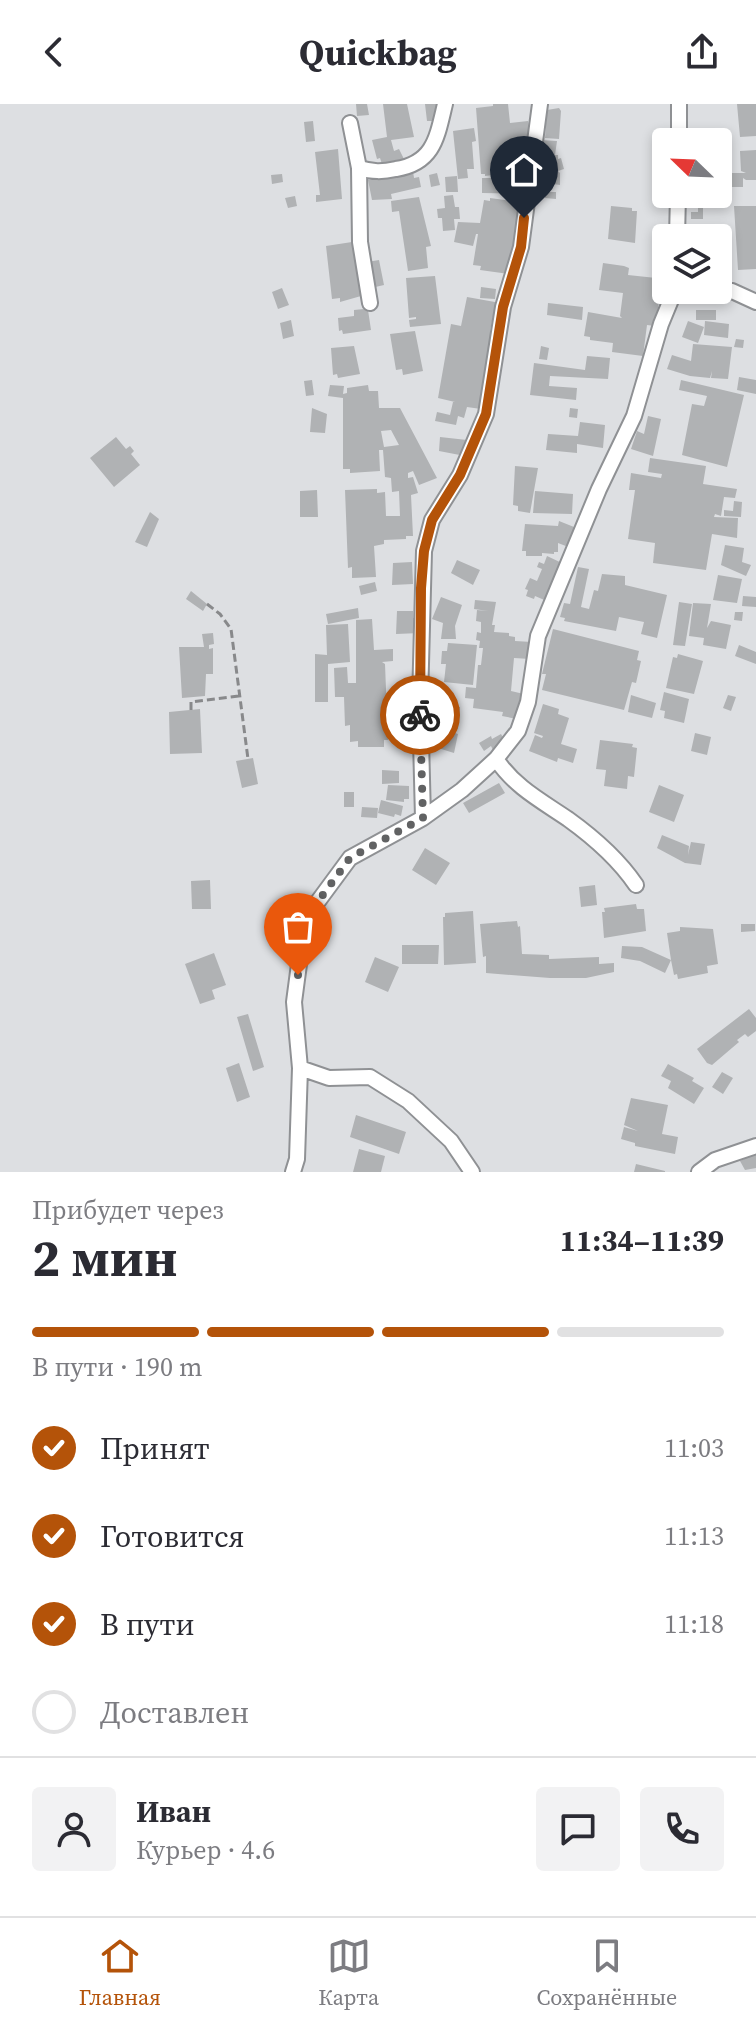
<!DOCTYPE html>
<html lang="ru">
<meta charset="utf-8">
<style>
:root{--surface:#fff;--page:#f2f2f3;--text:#2b2b33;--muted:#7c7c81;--line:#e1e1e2;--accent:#b45309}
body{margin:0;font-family:"Source Serif 4",serif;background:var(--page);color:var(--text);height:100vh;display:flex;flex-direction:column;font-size:30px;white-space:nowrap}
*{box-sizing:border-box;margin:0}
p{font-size:26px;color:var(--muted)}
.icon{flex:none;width:44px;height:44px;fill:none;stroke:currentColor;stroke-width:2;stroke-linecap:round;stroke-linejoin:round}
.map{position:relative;height:1068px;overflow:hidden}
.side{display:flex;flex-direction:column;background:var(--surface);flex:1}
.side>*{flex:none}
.needle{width:52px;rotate:293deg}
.tools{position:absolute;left:652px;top:24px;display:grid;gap:16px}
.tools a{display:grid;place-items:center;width:80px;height:80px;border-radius:8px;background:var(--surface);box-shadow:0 4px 12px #0003;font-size:40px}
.pin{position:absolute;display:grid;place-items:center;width:68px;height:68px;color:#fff;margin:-82px -34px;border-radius:50% 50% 50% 0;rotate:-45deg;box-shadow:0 0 8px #0007}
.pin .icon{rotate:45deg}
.courier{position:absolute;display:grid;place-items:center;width:80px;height:80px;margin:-40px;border:6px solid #b45309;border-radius:50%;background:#fff;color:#222;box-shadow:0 2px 10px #0007}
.headline em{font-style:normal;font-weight:700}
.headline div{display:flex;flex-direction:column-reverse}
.headline{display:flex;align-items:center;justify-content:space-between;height:136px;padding:0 32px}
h1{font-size:52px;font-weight:700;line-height:60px}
.bar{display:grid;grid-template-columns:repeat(4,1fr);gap:12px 8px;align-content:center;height:96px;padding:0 32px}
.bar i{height:10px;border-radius:6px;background:var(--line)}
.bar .active{background:var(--accent)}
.bar p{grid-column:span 4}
.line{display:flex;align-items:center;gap:20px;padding:0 32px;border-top:2px solid var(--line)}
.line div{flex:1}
.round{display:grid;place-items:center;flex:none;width:84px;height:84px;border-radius:8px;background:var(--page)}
ol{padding:0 32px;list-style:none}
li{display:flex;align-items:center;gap:24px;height:88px}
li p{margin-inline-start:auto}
li .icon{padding:8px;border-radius:50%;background:var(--accent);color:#fff;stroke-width:4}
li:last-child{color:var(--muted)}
li i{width:44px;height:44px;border:4px solid var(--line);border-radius:50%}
header{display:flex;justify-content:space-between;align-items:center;height:104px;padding:0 32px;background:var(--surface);font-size:36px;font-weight:700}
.tab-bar{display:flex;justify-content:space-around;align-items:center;height:112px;border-top:2px solid var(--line);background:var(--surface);font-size:22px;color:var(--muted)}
.tab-bar a{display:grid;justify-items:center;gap:4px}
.tab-bar .active{color:var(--accent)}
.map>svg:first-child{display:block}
.building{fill:#b0b2b4;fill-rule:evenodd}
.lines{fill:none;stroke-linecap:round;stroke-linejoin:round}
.minor-casing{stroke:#8f9194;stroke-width:18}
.path{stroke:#88898b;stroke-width:3;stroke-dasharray:8 4;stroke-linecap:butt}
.minor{stroke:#fff;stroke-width:14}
.done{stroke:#616263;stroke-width:8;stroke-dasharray:0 14.4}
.route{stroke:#b45309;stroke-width:10}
</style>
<header><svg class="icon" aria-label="back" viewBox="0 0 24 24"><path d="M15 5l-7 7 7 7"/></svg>Quickbag<svg class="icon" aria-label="share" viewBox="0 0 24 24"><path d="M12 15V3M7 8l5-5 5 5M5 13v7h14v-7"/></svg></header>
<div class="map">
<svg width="756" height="1068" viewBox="0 0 756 1068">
<rect width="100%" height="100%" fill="#dddfe2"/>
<path class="building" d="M356 0H367L369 11 357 12Z
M383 0H407L414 33 391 36 394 47 399 45 405 57 388 63 386 59 382 60 380 54 377 55 372 36 387 33Z
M425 0H443L438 10H435V17H427Z
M493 0H508L510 19 528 17 531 35 513 38 517 68 485 72V70H481L476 4 493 2Z
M737 0H756V32L740 33Z
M559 4 561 7 559 35 545 34 547 6Z
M313 17 315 37 306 38 304 18Z
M474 24 476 37 472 38 474 65H467L468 74 458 75 453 27Z
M540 36 557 37 555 51H558V55L561 54 564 65 558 67 560 69V81L539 78 540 65 546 66V49H539Z
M338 45 342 95 316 98V91H320L315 48Z
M756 46V76H746L743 74V83H725L726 89 718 90V63H723L724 69H746L741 67 740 47Z
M413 67 414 74 419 73 421 83 391 90 392 95 372 96 368 76Z
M437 69 440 81 431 83 429 71Z
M282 70 283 78 272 80 271 71Z
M503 70 534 71 529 90 482 89V74H502Z
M457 72 458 88H446L445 73Z
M545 88H556V95L545 94Z
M698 90H714L715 104H703V115H691V108H698Z
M453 91 455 103H459L460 115H454L455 126 443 127 442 114H438L437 105 445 104 444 92Z
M295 92 297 102 288 104 285 94Z
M419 93 431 142 426 143 428 164 408 167 399 107 392 108 391 97Z
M490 94 520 98 509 170 480 166 481 162 473 161 478 130H476L473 142 454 138 458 118 480 119 484 96 490 97Z
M611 102 632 104V107H637L635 139 608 135Z
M734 102H756V165L738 166Z
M352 138 361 192 340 198V194L332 195 326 142Z
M379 156 384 181 371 184 367 158Z
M603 159 624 162 629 164 628 171 656 174V178L662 179 655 222 647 221 643 252 612 248 613 239 590 236V233L584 232 588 208 622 214 620 212 623 189 599 186Z
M435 172 441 220 410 223 409 216 416 215V213L409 214 406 174Z
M481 183 496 185 495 195 480 194Z
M282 184 289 201 278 205 272 188Z
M467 193 506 200 505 209 494 207 490 227 499 228 488 306 467 303 464 314 458 312 456 321 435 317 437 308 450 311 453 298H455L438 294 451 220 461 222Z
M548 199 583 203 582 216 547 211Z
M364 205 368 206 371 226 343 230 342 226 339 227 338 214 354 212V206Z
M696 206H716V216H696Z
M291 216 294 232 283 235 280 219Z
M688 217 704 223 698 239 682 233Z
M705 217 729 220 728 234 704 231Z
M415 227 423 267 403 271 402 265 396 266 390 230Z
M736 235 744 236 743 244 734 243Z
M693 240 732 243 728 275 711 274 712 267 710 274 690 272 667 265 672 251 691 257Z
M354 242 360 270 338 274 337 270 333 271 331 244Z
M541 242 549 244 547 256 539 255Z
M587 252 610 254 608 275 550 272 549 282 577 284 576 296 530 291 534 259 585 266Z
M739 273 756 276V290L737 286Z
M312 276 314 291 306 292 304 277Z
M681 276 744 291 727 363 682 351 692 300 704 302 707 292 679 286Z
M330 281 344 282 343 290 347 289V284L368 281 369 287H378L379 304H400L437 374 419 381 413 367 408 369V374L413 373 418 389 411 391 413 432H406V435L384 436V440L374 442 376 473 352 474V463L348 464 345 386 377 385V389L385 388 386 412H400L399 387 392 388 391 374 385 373 383 346H379L380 367 350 369V365H343V294L328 292ZM391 326 399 341 384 343 381 327Z
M312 304 327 310 325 329 310 328Z
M570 304 578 305 577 314 569 313Z
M648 312 661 315 653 352 631 345 637 327 644 330Z
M580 318 605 321 603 344 577 340V349L546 346 548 330 578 332Z
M116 333 126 345 130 342 134 347 131 350 140 361 114 383 90 354Z
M440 333 467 336 465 352 439 347Z
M650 354 706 362 703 380 737 385 735 394 724 393 721 412 715 410 714 413 738 414 737 434 712 430 706 466 653 459 655 439 628 435 635 386H629L631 369 661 374 662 370 648 368Z
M515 362 538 364 530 409 518 407V402L513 401Z
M317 386 318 413H300V387Z
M535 387 573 390 572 410 533 409Z
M734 397 742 398 741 413 724 412V406L733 407Z
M150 408 159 415 147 443 135 438Z
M559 417 579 425 571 444 558 439V448H554V450L542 449V452H526V447H522L525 420 558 422Z
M725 441 744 444 742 458 751 461 746 472 721 461Z
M547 452 564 460 549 498 535 492 534 495 526 492 528 486 525 485 530 474 537 477 542 465 537 463 539 458 544 460Z
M457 456 480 466 473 481 451 469Z
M412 458 413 480 392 481 393 459Z
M578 463 589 465 581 503 589 505 594 486 598 487 602 470 625 472V481L667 491 657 534 641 530 644 518 619 513 616 527 564 517 565 514 560 513 564 499 570 500Z
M718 471 742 475 737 499 713 496Z
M375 478 377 487 361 491 359 482Z
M191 487 207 500 203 507 186 495Z
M743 492 756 493V503L742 502Z
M441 493 462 501 455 522 456 535H441L443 519 432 515Z
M475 496 496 498 492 521H495L494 528 509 529V532L515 533V537L532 538 530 555 514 554 511 587 528 591 522 616 502 612 503 608 473 604 474 595 465 594 466 583 476 584 478 561H481L483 544H479L480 537 476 536 477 528 481 529V518L476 517 477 506 488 507 474 505Z
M679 498 692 500 685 542 673 541Z
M693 499 711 500 707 524 711 517 731 521 726 545 703 541 704 534 689 532Z
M358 504 359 514 328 520 326 510Z
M397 507H413V514H419L420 529 396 530Z
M735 508H743L742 517 734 516Z
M372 515 374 546 393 545V557L382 558 385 560 388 636H384V643H358V637L350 638V621L345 622 344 593H335L334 564 347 563 348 579H356V516Z
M348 520 350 558 328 560V598H315V550L327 551 326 521Z
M553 525 639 547 637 556 641 557 636 579 632 578 624 606 542 586 546 570H542Z
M213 529 214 540 209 541V545L213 544V570H206L205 592 182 594 179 543H204L202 530Z
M448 539 477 541 473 581 444 578 446 560H441L442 547H447Z
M739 541 756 548V560L735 552Z
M678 550 703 557 694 590 666 584 673 553 677 554Z
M664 588 689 595 684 619 664 614 665 607 660 606Z
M631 591 656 599 652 614 628 608Z
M728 591 736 593 731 607 723 604Z
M543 600 559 605 558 610 569 614 561 640 577 645 573 659 558 654 557 658 529 647 535 631 542 634 543 632 534 629Z
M445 602 460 603 458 625 443 624Z
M200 605 202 649 170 650 169 608Z
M443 625 458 630 454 649 438 644Z
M695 629 711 633 707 651 691 647Z
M501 630 507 641 494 648 491 642 484 647 479 639 491 632 492 635Z
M600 636 633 640 632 643 637 644 634 673 628 672 627 685 604 682 606 666 596 665Z
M253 654 258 680 242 684 236 657Z
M382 666 399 667V679L382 680Z
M499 679 505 689 469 709 463 699Z
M388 681 409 682V695H404V698L386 696Z
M659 681 684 691 674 718 649 708Z
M344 688H354V703H344Z
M381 696 403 702 401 712 395 710 394 713 378 709Z
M362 703 378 704 377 714 361 713Z
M662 731 689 742 688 751 691 738 705 740 701 761 685 759 657 744Z
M425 744 450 759 436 781 412 766Z
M210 776 211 805H192L191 777Z
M595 781 597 801 581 803 579 783Z
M636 800 637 805H644L646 827 604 834 602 808H605L604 804Z
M473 807 476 859 444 861 443 813H445V809Z
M517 817 518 823 520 822 522 850 549 851V855L599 853V860L614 859V868L586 874H550L486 869V852L483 853 480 820Z
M741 820H755V827L741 828Z
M680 823 713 825 718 860 707 862 708 869 678 875 677 870 674 871 671 856 665 869 640 857 621 854 622 842 642 843 671 856 667 829 680 827Z
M402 841H439L438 860H402Z
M214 849 226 881 212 886 215 895 200 900 185 860Z
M375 853 399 863 388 888 365 878Z
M749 905 756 914V927L748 933 745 930 737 936 739 938 712 961 707 959 697 945Z
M248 910 264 963 253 967 237 913Z
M239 959 250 993 237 998 226 964Z
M668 960 694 974 692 977 704 984 694 1000 668 984 671 977 661 972Z
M722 968 733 974 723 990 712 983Z
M631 994 668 1001 662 1030 678 1033 675 1050 635 1042V1039L621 1035 624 1023 638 1027 624 1021Z
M356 1011 406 1028 399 1050 350 1033Z
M359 1045 385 1052 381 1068H353Z
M756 1049V1064L745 1066 740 1057Z
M636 1060 665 1067V1068H634Z"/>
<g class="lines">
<g class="minor-casing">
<path id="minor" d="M350 19 359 64C373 68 382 68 396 65 434 59 437 33 445 0
M679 38V0
M359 64 360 138 370 199
M677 134 678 90
M718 186 732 187 756 198
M496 655C515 683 540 696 568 715 593 733 619 756 636 781
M423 714 420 597 424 447 432 416 460 371 486 310 503 203 521 143 540 0
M300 964 329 974 370 973 408 997 451 1037 472 1068
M293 1068 297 1055 300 964 294 898 305 815 350 754 423 714 462 686 496 655 518 627 528 598 538 532 599 385 634 312 661 220 675 186
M699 1068 715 1056 756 1042"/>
</g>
<path class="path" d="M207 500 220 510 231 525 248 655
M191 606V598L239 592"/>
<use href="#minor" class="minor"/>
</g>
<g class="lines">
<path class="done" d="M298 871 305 815 350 754 423 714 420 611"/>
<path class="route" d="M420 611 421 484 424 447 432 416 460 371 486 310 503 203 521 143 524 114"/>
</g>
</svg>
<div class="tools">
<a><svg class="needle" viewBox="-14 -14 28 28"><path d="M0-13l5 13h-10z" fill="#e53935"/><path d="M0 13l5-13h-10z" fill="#7c7c81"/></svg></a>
<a><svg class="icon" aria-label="layers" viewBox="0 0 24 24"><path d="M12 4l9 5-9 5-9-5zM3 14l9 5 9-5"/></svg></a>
</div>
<div class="pin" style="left:298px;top:871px;background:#ea580c"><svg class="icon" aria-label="bag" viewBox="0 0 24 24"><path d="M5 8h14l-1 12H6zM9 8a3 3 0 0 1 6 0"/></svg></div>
<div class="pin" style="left:524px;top:114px;background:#1f2937"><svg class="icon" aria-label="home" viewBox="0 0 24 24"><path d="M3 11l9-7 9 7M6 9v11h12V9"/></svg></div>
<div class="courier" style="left:420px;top:611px"><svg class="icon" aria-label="bike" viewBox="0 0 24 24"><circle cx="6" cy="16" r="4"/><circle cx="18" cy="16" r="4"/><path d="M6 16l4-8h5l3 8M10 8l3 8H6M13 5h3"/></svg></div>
</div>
<section class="side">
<div class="headline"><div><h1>2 мин</h1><p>Прибудет через</p></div><em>11:34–11:39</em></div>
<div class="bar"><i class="active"></i><i class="active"></i><i class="active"></i><i></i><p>В пути · 190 m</p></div>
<ol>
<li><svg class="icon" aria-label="check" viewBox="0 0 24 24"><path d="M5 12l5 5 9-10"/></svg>Принят<p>11:03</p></li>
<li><svg class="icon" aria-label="check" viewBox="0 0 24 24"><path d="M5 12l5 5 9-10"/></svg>Готовится<p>11:13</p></li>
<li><svg class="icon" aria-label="check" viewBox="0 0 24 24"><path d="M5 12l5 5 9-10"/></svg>В пути<p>11:18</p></li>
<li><i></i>Доставлен</li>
</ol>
<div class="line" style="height:144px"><a class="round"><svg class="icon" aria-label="person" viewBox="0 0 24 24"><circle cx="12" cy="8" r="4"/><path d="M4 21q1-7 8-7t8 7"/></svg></a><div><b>Иван</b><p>Курьер · 4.6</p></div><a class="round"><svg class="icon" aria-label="chat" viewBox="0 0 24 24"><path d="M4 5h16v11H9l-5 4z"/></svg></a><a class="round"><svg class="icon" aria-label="phone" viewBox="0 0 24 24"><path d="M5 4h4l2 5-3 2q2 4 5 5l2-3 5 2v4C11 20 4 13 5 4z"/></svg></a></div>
</section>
<nav class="tab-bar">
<a class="active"><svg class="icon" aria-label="home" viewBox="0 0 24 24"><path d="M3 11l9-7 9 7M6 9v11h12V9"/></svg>Главная</a>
<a><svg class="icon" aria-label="map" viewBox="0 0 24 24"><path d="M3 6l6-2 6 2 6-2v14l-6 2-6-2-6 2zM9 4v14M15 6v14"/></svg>Карта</a>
<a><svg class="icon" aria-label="saved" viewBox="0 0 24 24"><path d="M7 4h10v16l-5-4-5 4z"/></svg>Сохранённые</a>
</nav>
